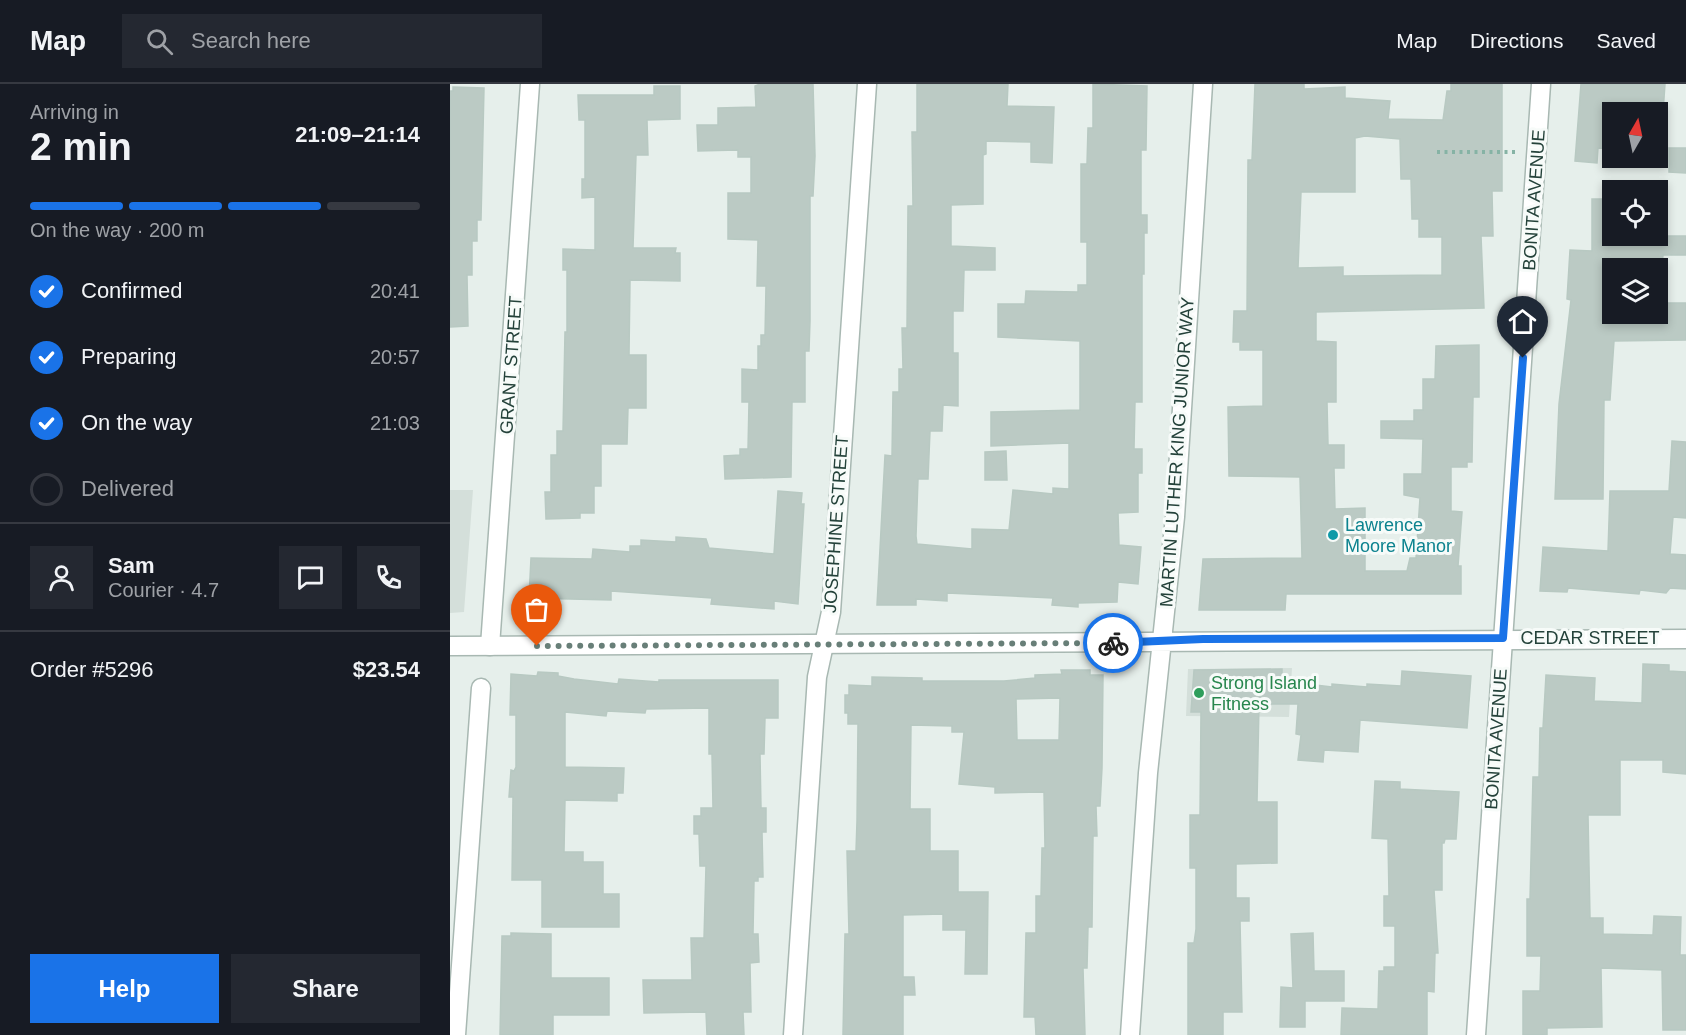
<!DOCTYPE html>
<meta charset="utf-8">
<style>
:root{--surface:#171b24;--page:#242831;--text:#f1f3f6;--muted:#9ea1a6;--line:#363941;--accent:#1a73e8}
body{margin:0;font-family:Arial,sans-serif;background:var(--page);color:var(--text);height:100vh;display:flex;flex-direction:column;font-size:22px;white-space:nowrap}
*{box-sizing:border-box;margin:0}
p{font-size:20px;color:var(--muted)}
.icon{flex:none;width:33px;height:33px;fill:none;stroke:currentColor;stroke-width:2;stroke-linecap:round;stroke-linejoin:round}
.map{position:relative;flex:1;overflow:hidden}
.sheet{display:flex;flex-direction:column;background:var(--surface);width:450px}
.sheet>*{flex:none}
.needle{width:39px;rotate:9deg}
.tools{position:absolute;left:1152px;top:18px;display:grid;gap:12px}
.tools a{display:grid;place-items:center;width:66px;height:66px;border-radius:0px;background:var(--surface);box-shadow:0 3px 9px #0003;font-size:30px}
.pin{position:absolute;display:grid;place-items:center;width:51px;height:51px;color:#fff;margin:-62px -26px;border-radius:50% 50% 50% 0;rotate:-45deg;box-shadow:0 0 6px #0007}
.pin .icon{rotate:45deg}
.courier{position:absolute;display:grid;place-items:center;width:60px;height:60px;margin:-30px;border:4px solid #1a73e8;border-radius:50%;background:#fff;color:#222;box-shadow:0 2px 8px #0007}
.headline em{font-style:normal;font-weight:600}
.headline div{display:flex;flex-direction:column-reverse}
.headline{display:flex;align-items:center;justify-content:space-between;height:102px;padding:0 30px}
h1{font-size:39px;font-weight:600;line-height:45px}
.bar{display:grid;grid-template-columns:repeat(4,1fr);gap:9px 6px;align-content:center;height:72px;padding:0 30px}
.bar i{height:8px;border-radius:4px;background:var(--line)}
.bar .active{background:var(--accent)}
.bar p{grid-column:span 4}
.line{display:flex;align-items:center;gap:15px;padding:0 30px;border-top:2px solid var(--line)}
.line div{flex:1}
.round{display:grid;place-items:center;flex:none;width:63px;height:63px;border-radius:0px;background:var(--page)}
ol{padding:0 30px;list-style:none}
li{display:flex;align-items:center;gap:18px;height:66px}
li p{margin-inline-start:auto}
li .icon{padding:6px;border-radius:50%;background:var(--accent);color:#fff;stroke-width:4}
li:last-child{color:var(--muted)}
li i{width:33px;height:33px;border:3px solid var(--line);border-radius:50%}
.primary-button{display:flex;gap:12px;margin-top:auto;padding:12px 30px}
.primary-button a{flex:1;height:69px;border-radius:0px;background:var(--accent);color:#fff;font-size:24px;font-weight:600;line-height:69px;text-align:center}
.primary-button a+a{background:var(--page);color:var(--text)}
header{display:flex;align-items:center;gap:36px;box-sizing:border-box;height:84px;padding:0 30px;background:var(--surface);border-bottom:2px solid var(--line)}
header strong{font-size:28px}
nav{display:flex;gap:33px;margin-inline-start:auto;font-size:21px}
.search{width:420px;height:54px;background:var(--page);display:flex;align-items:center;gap:15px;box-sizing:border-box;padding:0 21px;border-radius:0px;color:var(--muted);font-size:22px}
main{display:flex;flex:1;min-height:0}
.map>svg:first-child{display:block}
.built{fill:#d4dfda}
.building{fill:#bbcac4;stroke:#b8c9c2;stroke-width:1.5;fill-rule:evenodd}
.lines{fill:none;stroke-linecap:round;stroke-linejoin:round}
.minor-casing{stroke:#a8b8b2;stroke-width:21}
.tertiary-casing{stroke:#a8b8b2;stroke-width:21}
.path{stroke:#86b3a5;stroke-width:4;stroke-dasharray:3 4.5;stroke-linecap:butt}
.minor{stroke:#fff;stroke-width:18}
.tertiary{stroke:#fff;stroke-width:18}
.done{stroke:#687f78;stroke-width:6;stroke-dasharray:0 10.8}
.route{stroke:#1a73e8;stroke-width:8}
.culture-dot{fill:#0f9aa8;stroke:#f7fbf9;stroke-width:2}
.leisure-dot{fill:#2e9e5b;stroke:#f7fbf9;stroke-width:2}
.labels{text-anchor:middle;stroke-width:6;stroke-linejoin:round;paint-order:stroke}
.street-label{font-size:18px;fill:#24423a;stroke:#f7fbf9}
.culture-label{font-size:18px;fill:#0d838f;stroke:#f7fbf9;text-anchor:start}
.leisure-label{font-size:18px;fill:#27864d;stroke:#f7fbf9;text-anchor:start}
</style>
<header>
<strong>Map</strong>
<div class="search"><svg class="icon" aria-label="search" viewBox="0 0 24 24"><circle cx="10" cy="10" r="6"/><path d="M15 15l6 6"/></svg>Search here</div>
<nav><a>Map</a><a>Directions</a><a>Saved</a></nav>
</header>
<main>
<section class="sheet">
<div class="headline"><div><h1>2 min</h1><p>Arriving in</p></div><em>21:09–21:14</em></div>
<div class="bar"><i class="active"></i><i class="active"></i><i class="active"></i><i></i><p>On the way · 200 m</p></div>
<ol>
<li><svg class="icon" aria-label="check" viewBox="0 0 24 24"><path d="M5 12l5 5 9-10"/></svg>Confirmed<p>20:41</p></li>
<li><svg class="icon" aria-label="check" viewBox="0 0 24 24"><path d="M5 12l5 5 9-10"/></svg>Preparing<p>20:57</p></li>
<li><svg class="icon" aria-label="check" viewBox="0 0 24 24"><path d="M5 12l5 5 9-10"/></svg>On the way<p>21:03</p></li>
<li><i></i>Delivered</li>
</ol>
<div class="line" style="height:108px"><a class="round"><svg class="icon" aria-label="person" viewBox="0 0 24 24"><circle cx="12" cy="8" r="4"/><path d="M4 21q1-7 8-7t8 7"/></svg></a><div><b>Sam</b><p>Courier · 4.7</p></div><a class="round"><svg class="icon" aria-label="chat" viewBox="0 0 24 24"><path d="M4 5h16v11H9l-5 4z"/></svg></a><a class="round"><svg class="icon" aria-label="phone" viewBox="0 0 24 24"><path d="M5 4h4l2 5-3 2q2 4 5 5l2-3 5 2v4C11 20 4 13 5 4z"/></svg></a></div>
<div class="line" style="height:78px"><div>Order #5296</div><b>$23.54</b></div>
<div class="primary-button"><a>Help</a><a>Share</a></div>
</section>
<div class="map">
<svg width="1236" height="951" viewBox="0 0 1236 951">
<rect width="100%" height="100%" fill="#e6efeb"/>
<path class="built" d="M0 406H23L14 528 0 529Z
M842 584 839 633 736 632 738 585Z"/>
<path class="building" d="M310 0H363L365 72 363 112H360V237L359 267H355V318H342L341 393 275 395 274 372 290 371V365H298L299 318H292V285L308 286V262H311V251H315L316 202H307L308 156 278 155V109H301V73H288V66L248 67 247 41H268V24L306 23 305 2Z
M467 0H558L557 22 604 23 602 79 581 78V58L536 57V70L533 71V120L501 121V162L545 164V186H514L513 227H503V269H508V322L493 321 492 347H480L478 395H468L466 452 467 460 522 465V445L559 446 563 406 603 410V404L619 405V359L541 362V328L630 326V257L548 253V220H575L576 207 628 208V201H637V158H631V80H637L638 44H643V0L697 2 696 66H691V131H697V149H694V190H692V318H685L684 365H692V389H688V428L668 429 669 461 691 463 688 500 668 498 667 518 628 519V523L602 521 603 514 497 509V517L466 515V521H427L435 371 442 372 443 308H449V285H453L452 244H457L458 122H463L462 48H467Z
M805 0H854V5L895 3V14L940 17 938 35 993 36 997 7H1001V0H1052V107H1042L1043 152H1031L1034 224 866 228V257L886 258V318H877L878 361H894V384H884L885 425 915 424V487H957L960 474H966L970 414 954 411V390H972L973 355 931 354V337H964V326H973V295H985L986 262 1029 261V313H1023L1022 378H1017V383H1001V427L1012 428 1008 482H1011V510H836L835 526H749L753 475 852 474 850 393 779 392 778 323 813 322V266H790V258H783L784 227H797L798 76H802ZM915 52 950 55 951 95H961L962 135H969V153H992V191L893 192V183L848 184 851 108H905V54Z
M1131 0H1215L1213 28H1162V65L1148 64 1147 79 1125 77Z
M204 2H230V35L197 36 198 71H186L183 164H226L225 169H230V197L180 196 179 271H196V324H178L177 360H151V402H144V429H130V434L96 435 95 408H101V371H107V347H113L115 248H117V186H113V165L145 166V113L132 114V95H135V36H129L128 11H204Z
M3 3 34 4 31 136H27V157H22V191H17L18 242 0 243V7H3Z
M1219 64H1236V89L1219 88Z
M1142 115H1162V152H1236V171H1213L1212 184H1162V230H1208V219H1236V256L1164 257 1160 316H1154L1153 415H1105L1109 320 1121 216 1117 215 1120 166 1142 167Z
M1222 357 1236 358V434L1223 433 1220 470 1236 471V505L1220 504 1216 509 1190 506 1189 510 1118 504 1117 508 1090 507 1093 463 1158 467 1160 407H1219Z
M556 367 557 396H535V368Z
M328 407 352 409 351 420H354L348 520 324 517V525L261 520 262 514 161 507V516L79 514 81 474 142 475 143 465 180 468V462H191V456L226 458V453L256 455 259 464 324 470Z
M1193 580 1219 581V587L1236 588V690L1213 688V676H1170V731H1138L1140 834H1153V850L1203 851 1204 832 1231 833 1230 871H1236V946H1213L1212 886 1151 884 1152 943 1097 944V951H1073V907H1090L1091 872H1077V815H1080L1083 693H1089L1090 644H1093L1096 591 1145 594 1144 617 1192 619Z
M832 585V597L882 603V600L917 603V600L951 602 952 587 1021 592 1017 644 910 636 908 668 874 666 873 678 848 676 851 651 846 650 848 620H809L807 718H827V779L786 780V814H799V837H790L792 928H773V951H738V859H744L746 845V784H740V731H750L751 628H741L744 586Z
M611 586H640V591H653L652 684 650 722H646L647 752H643L642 843H638L637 884H633L635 951H586L585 933H574L576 849H586V812H591L592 764H595L594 708 545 709V703L509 700 514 648H502V642L461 641 460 725H480V767H508V808H538L537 890H515L516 846H493V830L453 831V893H464L465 911H453V951H393L395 850H399L397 767H406L407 737 408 640H398V629H395V611H399V601L422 602V593L472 594V597H554L585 594V591L612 590ZM610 614 609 656H567L566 615Z
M88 588 108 589V592L124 595 168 600 169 595 209 598V596H328V634H315L314 670H310L311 724H316V748H312L313 793H308V797H304L303 850H308L309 878 300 879 301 928H293L294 951H257L256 928 194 929 193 896H242L241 854H254L256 782H250L249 750H244V732H251V724H263L262 670H259V624L196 625 195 629 157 627 156 632 115 628V683L174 684 173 709H167V717L115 716 114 768H133V778H153V810H169V843H92V796H62L63 713H59L61 686 64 687 66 683V631H60L61 590 87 592Z
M925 697 950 698V705L1009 708 1006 755H995L994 759H992V806H984L988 869H985L984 908 977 907V951H891L892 924 928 925 929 887H934V883H945V842H934V812H939L938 755 922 754Z
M61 849 101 850V894H159V931H103V951H50L52 852H61Z
M863 849 864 887H894V917H855V943H830L831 903 843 904 841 850Z"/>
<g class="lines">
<g class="minor-casing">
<path id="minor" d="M40 562 80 0
M6 951 31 604
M343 951 367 593 381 528 417 0
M1026 951 1091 0"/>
</g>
<g class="tertiary-casing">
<path id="tertiary" d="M0 562 1236 555
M680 951 698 689 725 433 753 0"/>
</g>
<path class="path" d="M987 68H1068"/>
<use href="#minor" class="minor"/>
<use href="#tertiary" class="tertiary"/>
</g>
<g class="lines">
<path class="done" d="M87 562 663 559"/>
<path class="route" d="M663 559 753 555 1053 554 1073 274"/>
</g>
<circle class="culture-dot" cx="883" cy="451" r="6"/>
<circle class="leisure-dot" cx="749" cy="609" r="6"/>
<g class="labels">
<g class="street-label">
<text transform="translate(1084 116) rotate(-86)" y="6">BONITA AVENUE</text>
<text transform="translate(61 281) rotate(-86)" y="6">GRANT STREET</text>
<text transform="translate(727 368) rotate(-86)" y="6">MARTIN LUTHER KING JUNIOR WAY</text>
<text transform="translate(386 440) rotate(-86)" y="6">JOSEPHINE STREET</text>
<text x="1140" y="560">CEDAR STREET</text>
<text transform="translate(1046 655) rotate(-86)" y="6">BONITA AVENUE</text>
</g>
<g class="culture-label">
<text x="895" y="447">Lawrence<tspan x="895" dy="21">Moore Manor</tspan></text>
</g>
<g class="leisure-label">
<text x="761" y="605">Strong Island<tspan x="761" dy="21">Fitness</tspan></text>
</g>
</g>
</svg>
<div class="tools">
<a><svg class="needle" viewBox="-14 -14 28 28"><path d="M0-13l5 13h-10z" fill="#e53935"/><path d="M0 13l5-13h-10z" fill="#9ea1a6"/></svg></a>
<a><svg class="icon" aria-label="locate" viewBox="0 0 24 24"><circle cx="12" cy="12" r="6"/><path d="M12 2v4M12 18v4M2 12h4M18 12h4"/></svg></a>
<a><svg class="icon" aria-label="layers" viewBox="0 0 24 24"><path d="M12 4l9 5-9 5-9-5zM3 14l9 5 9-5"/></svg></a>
</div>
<div class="pin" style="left:87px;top:562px;background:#ea580c"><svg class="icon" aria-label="bag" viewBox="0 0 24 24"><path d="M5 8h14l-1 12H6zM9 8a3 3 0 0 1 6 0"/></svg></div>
<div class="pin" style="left:1073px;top:274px;background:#1f2937"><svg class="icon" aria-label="home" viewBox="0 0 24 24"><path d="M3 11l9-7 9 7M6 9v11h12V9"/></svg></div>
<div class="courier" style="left:663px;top:559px"><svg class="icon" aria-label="bike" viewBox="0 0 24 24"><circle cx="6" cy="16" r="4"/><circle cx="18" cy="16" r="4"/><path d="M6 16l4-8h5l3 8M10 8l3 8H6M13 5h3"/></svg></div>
</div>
</main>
